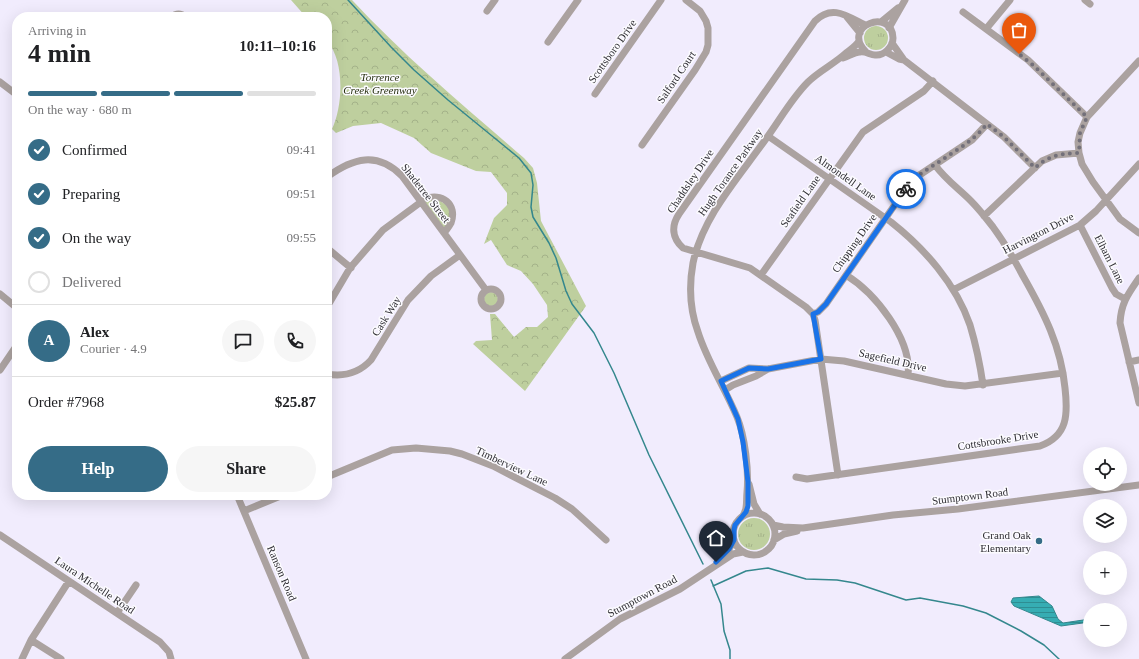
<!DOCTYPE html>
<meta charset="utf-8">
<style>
:root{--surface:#fff;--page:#f6f6f6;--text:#202124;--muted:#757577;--line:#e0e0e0;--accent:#356c87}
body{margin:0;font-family:"Times New Roman",serif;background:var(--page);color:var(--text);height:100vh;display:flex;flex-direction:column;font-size:15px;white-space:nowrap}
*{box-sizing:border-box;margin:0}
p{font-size:13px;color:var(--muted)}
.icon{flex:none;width:22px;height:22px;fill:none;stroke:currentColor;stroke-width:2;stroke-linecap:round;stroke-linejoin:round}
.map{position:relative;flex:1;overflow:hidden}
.side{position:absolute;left:12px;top:12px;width:320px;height:488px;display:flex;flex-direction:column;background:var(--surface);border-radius:16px;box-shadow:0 4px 16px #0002}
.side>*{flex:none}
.buttons{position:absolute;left:1083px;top:447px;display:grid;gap:8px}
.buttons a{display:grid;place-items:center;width:44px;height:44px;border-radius:50%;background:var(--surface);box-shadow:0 4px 16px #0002;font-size:20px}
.pin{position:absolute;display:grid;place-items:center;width:34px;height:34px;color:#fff;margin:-41px -17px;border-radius:50% 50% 50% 0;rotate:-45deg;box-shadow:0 0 4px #0007}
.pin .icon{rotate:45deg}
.courier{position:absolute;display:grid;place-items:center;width:40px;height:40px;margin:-20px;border:3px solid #1a73e8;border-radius:50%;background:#fff;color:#222;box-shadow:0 1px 5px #0007}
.headline em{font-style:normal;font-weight:700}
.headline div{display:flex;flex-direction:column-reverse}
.headline{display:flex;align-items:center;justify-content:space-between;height:68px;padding:0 16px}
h1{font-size:26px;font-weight:700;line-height:30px}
.bar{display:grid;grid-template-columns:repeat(4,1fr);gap:6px 4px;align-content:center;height:48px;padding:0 16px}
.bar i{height:5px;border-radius:3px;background:var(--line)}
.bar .current{background:var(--accent)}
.bar p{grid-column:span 4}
.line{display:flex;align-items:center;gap:10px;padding:0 16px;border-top:1px solid var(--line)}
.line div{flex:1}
.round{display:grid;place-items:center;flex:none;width:42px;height:42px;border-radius:21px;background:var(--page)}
ol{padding:0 16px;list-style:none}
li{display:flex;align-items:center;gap:12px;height:44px}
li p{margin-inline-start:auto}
li .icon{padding:4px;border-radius:50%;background:var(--accent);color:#fff;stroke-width:4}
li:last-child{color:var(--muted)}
li i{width:22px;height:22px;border:2px solid var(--line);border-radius:50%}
.primary-button{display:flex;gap:8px;margin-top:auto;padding:8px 16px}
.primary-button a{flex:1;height:46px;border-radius:24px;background:var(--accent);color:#fff;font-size:16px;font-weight:700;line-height:46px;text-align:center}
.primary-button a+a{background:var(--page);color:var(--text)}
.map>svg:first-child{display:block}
.grass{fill:url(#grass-tufts)}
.park{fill:url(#park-crowns)}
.water{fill:url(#water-rules);stroke:#34878d}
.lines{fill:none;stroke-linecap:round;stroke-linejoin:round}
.stream{stroke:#34878d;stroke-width:1.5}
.minor{stroke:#aba2a0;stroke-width:7}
.done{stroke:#73707a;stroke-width:4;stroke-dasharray:0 7.2}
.route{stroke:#1a73e8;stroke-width:5}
.poi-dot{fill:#356c87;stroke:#fcfbff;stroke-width:1.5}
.labels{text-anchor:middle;stroke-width:3;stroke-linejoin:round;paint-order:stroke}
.street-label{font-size:11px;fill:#2f2e34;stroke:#fcfbff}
.park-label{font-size:11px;font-style:italic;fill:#262f0f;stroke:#fcfbff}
.poi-label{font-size:11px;fill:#2f2e34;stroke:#fcfbff;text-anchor:end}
</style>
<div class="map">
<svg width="1139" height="659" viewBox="0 0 1139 659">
<defs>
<pattern id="grass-tufts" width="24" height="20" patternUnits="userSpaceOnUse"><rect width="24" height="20" fill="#becf9e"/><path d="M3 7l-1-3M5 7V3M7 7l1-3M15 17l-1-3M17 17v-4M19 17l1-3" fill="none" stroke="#a4b289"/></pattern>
<pattern id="park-crowns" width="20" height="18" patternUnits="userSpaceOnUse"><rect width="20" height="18" fill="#becf9e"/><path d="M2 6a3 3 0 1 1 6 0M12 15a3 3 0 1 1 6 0" fill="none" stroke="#a4b289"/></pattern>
<pattern id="water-rules" width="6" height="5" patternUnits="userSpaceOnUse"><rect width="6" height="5" fill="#36adb3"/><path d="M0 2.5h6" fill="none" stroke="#2e8d92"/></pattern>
</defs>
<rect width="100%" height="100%" fill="#f1ecfd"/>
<path class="grass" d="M864 38a12 12 0 1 1 24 0a12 12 0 1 1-24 0Z
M437 199 448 206 451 217 446 227H443L425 203V201Z
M484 299a7 7 0 1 1 14 0a7 7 0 1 1-14 0Z
M738 534a16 16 0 1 1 32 0a16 16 0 1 1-32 0Z"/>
<path class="park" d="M291 0H352C405 57 465 107 524 158L533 168 537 183 541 221 586 306 525 391 473 344 476 341 492 340 490 314H495L514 337 526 327H537L548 317 547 305 533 284 521 271 507 265 491 240 484 244 494 218 507 205V193L491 172 476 171 431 153 414 138 381 123 353 126 336 133 332 129C343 106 345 61 327 41V17H306Z"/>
<path class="water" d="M1039 596 1052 606 1058 619 1063 623 1090 619V622L1061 626 1014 606 1011 602 1013 598Z"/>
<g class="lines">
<path class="stream" d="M348 0 391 47 414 70 448 100 519 158 531 173 533 185 531 207 533 217 549 243 556 258 566 291 572 304 594 333 614 373 649 455 703 564
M711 580 721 604 724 631 730 650V659
M713 586 746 571 768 568 806 579 837 580 855 583 906 600 920 598 963 606 986 613 1021 631 1044 645 1059 659"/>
<path class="minor" d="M1085 0 1090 4
M487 11 495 0
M963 12 1028 60 1087 117
M171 17C176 13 181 13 186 17
M847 17 860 33
M881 22 898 8
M889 28 905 0
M986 29 1010 0
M548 42 578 0
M892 43 904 60
M886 52 899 59 904 60 1004 137 1035 168
M843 58C849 56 855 52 860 52 866 51 870 55 875 55 884 56 893 47 893 38 892 7 840 26 866 52
M1139 61 1087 117 1080 133 1078 142 1079 153 1082 164 1093 182 1120 219 1139 233
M0 82 17 95
M595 94 661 0
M768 136 891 222C924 248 956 284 970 325 976 345 980 364 983 385
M642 145 695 70 706 52 708 45V28L706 21 700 11 686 0
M327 177C353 158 377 151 402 176L486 290
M984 216 1042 161 1056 155 1079 153
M1080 225 1112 288 1116 294 1125 299
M327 248 351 268
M761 275 863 132 924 91 933 81
M846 275C875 293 912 339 908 375
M1139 278C1128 294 1121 303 1120 323L1139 403
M481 299a10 10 0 1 1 20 0a10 10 0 1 1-20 0Z
M953 290 1080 225 1096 211 1139 164
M0 294 17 308
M327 307 350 268 383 230 425 199C441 192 458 204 451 223 449 227 446 230 444 233
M813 314 818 312 826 304 912 180 972 140 987 124
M1129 362 1139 360
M0 370 17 345
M327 374C344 377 359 373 371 360L408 300 431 276 460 255
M721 381 749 368 768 369 821 359 844 361 946 384 965 386 1063 373
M725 390 733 385 756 376 768 369
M838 475 815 320 813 314 806 307 750 268 683 248C672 238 671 226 679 214L815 21C832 4 847 16 865 25
M327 477 392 450 416 448 450 451 462 454 493 466 555 498 572 509 606 540
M796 477 807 479 1040 446C1068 436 1068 414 1065 388 1061 346 1044 313 1023 276 1014 259 1004 242 993 227 986 218 979 209 971 201 959 189 945 179 935 165
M749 484 754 504 760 514
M237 495 306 659
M244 511 283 495
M733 534a21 21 0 1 1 42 0a21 21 0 1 1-42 0Z
M742 517C748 509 746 502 747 492 749 471 745 436 737 417 725 388 707 361 698 332 690 310 689 285 693 263 703 215 741 175 768 136 781 118 792 98 808 82 819 71 834 64 846 53 851 49 856 46 859 41
M773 525 783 527 803 528 893 515 958 509 1139 485
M0 535 160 642 169 652 171 659
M774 540 784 534 797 531
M718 560 729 549 734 540
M117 613 136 585
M22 659 31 640
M61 659 31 640 69 581
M565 659 620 619 680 589 733 554 743 552"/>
</g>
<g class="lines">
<path class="done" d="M906 189 912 180 919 175 966 144 978 134 987 124 1004 137 1035 168C1049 155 1060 154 1079 153L1080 133 1087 117 1033 65 1019 54"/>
<path class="route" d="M716 562 729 549 734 540V530L735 525 746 512 748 506V482L743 442 738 419 721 381 749 368 768 369 821 359 813 314 818 312 826 304 906 189"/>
</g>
<circle class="poi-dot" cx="1039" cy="541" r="4"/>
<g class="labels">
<g class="street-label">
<text transform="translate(612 51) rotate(-55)" y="4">Scottsboro Drive</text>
<text transform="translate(676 77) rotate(-56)" y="4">Salford Court</text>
<text transform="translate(730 172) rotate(-55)" y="4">Hugh Torance Parkway</text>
<text transform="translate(846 177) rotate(35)" y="4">Almondell Lane</text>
<text transform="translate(690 181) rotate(-56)" y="4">Chaddsley Drive</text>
<text transform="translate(426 193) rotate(52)" y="4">Shadetree Street</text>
<text transform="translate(800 201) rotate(-55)" y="4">Seafield Lane</text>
<text transform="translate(1038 233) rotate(-27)" y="4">Harvington Drive</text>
<text transform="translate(854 243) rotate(-55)" y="4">Chipping Drive</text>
<text transform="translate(1110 259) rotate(63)" y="4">Elham Lane</text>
<text transform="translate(386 316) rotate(-58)" y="4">Cask Way</text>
<text transform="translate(893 360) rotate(13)" y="4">Sagefield Drive</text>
<text transform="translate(998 440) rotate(-9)" y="4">Cottsbrooke Drive</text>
<text transform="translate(512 466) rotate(25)" y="4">Timberview Lane</text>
<text transform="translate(970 496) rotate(-7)" y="4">Stumptown Road</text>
<text transform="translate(282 573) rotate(67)" y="4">Ranson Road</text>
<text transform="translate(95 585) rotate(34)" y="4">Laura Michelle Road</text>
<text transform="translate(642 596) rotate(-28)" y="4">Stumptown Road</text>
</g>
<g class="park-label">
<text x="380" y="81">Torrence<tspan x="380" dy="13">Creek Greenway</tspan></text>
</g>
<g class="poi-label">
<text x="1031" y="539">Grand Oak<tspan x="1031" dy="13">Elementary</tspan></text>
</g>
</g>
</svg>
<div class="buttons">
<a><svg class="icon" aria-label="locate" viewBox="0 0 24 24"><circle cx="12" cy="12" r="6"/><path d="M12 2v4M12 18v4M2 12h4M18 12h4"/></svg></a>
<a><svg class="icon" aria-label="layers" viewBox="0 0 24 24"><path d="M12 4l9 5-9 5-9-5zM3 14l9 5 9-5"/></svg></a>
<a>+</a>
<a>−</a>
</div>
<div class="pin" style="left:1019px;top:54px;background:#ea580c"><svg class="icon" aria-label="bag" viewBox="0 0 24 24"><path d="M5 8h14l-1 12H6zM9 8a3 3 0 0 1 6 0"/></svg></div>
<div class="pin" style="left:716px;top:562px;background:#1f2937"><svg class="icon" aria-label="home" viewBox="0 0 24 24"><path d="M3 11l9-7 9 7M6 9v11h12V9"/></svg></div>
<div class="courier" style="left:906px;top:189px"><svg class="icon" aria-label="bike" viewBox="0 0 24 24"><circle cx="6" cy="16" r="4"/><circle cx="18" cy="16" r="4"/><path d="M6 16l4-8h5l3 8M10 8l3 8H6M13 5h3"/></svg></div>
<section class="side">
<div class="headline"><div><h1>4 min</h1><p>Arriving in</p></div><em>10:11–10:16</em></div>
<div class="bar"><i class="current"></i><i class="current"></i><i class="current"></i><i></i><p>On the way · 680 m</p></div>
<ol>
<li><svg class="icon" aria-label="check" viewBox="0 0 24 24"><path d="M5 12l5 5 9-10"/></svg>Confirmed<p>09:41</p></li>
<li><svg class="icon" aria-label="check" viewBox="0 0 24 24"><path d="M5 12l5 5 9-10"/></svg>Preparing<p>09:51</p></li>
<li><svg class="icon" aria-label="check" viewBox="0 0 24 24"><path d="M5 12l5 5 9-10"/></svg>On the way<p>09:55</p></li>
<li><i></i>Delivered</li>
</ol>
<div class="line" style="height:72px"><b class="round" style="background:var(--accent);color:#fff">A</b><div><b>Alex</b><p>Courier · 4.9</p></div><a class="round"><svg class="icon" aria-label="chat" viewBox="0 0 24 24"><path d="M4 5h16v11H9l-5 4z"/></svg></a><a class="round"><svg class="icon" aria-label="phone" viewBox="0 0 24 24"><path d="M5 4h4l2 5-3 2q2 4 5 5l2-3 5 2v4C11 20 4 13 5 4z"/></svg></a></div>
<div class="line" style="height:52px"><div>Order #7968</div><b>$25.87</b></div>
<div class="primary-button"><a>Help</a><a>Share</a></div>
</section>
</div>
